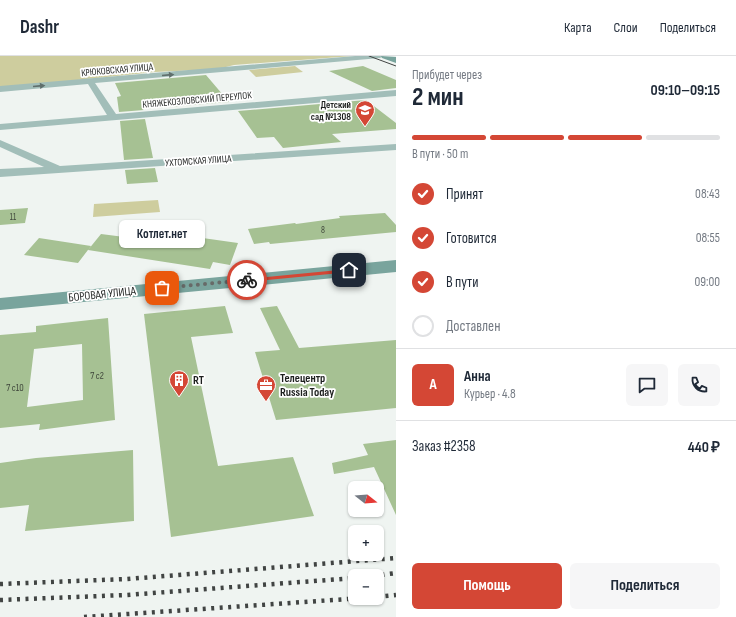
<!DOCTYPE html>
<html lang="ru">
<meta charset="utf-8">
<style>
:root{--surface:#fff;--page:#f6f6f7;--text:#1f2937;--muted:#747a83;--line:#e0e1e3;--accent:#d44735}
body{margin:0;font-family:"Sofia Sans Condensed",sans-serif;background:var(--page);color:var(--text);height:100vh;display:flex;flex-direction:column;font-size:15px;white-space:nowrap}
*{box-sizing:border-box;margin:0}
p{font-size:13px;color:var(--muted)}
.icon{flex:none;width:22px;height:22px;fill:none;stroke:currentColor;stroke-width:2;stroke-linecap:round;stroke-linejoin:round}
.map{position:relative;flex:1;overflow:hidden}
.side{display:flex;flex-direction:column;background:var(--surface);width:340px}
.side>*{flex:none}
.needle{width:26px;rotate:107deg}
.tools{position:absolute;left:348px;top:425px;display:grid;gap:8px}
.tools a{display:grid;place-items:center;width:36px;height:36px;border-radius:6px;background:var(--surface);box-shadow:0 1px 3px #0004;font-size:20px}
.pin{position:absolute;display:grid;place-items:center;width:34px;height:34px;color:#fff;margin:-17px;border-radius:8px;box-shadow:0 2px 6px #0006}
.courier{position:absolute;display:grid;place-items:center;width:40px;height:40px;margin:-20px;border:3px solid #d44735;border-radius:50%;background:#fff;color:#222;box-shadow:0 1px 5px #0007}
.bubble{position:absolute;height:28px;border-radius:6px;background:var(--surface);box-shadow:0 1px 3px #0004;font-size:13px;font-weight:700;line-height:28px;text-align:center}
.head em{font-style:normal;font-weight:700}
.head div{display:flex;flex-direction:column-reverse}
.head{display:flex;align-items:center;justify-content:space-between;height:68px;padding:0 16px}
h1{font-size:26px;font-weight:700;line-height:30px}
.bar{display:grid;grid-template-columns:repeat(4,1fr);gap:6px 4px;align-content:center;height:48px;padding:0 16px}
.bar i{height:5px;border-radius:3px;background:var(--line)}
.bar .current{background:var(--accent)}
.bar p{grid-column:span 4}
.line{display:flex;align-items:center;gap:10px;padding:0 16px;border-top:1px solid var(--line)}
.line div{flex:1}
.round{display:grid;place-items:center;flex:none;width:42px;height:42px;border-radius:6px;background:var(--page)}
ol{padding:0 16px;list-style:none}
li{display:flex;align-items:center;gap:12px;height:44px}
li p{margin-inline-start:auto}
li .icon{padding:4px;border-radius:50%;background:var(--accent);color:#fff;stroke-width:4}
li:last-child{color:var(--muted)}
li i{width:22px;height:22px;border:2px solid var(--line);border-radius:50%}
.cta{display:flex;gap:8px;margin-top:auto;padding:8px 16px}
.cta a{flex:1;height:46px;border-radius:6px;background:var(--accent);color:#fff;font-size:16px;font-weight:700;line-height:46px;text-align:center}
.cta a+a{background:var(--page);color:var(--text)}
header{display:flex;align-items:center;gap:24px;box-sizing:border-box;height:56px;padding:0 20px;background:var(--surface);border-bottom:1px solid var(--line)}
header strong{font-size:19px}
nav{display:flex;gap:22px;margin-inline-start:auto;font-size:14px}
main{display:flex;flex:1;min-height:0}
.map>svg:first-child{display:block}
.green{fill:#cecd9e}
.building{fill:#a6c193;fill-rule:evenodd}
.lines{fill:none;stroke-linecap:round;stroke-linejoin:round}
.street{fill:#a2beb9;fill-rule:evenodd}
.secondary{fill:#79a49d;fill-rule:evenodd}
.tram{stroke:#414443;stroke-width:1}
.rail{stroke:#414443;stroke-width:4.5;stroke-dasharray:3 5.5;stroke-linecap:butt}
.oneway{fill:#606f6c}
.route{fill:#d44735}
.done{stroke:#676a68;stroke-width:4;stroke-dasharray:0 7.2}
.labels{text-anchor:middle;stroke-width:3.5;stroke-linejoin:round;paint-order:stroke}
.far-number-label{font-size:9px;fill:#40483c}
.far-street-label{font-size:10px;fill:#1e201f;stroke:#fff}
.far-poi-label{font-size:10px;font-weight:bold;fill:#1e201f;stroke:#fff;text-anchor:end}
.number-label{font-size:10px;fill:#40483c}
.street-label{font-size:12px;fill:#1e201f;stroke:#fff}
.poi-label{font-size:12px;font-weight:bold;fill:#1e201f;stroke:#fff;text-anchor:start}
</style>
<header>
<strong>Dashr</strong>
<nav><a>Карта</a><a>Слои</a><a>Поделиться</a></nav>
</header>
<main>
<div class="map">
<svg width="396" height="561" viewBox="0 0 396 561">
<rect width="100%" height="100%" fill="#eff4f1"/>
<path class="green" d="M0 0H353L234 9 218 13 155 16 0 32Z
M295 10 303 16 256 21 249 14Z
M158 144 160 156 93 161 94 148Z"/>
<path class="building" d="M363 10 396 24V32L372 35 329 15Z
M206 19 229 46 143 53 144 54 119 56 117 41 121 40 115 27Z
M366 44 396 67V73L332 78 341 86 283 92 274 81 257 82 238 55Z
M145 63 153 102 124 104 120 65Z
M155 112 158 126 127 128 125 114Z
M28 152 25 167 0 169V154Z
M385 157 396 169V176L270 188 269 186 254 188 248 173 295 167 296 168 340 162 339 160Z
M146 174 238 187 230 209 213 206 210 213 88 194 101 178 140 183Z
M39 182 91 190 78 207 24 199Z
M225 250 233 277 191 281 218 410 293 401 314 460 171 481 144 258Z
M277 250 299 292 396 284V352L276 364 255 296 280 294 260 252Z
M108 262 115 364 39 374 40 368 0 372V279L36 276V270ZM82 288 83 344 27 351 34 293Z
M396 384V459L374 411 334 418 332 407 368 399 363 388Z
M133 394 134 465 25 475 29 449 0 452V407L36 402Z"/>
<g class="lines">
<path class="street" d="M355 0H384L380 2 95 27 116 58 396 34V40L0 74V68L107 59 88 28 0 36V30Z
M0 84 60 110 396 88V94L0 121V113L44 111 0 91Z"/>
<path class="secondary" d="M381 0 396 1V7L382 2Z
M396 204V216L0 254V242Z"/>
<path class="tram" d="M369 0 396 10"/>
<path class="rail" d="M373 520 396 517
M0 528 127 523 396 502
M377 541 396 539
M0 544 126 539 355 522
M84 561 363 542"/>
</g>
<defs><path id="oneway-solid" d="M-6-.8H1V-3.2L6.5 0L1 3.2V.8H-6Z"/></defs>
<g class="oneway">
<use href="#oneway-solid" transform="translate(168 19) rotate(-5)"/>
<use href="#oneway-solid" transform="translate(39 30) rotate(-5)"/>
</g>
<path class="route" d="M349 213 351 214V216L247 226 244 224 247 223Z"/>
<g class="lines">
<path class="done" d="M162 232 247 224"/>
</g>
<defs>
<g id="school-pin" transform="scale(1)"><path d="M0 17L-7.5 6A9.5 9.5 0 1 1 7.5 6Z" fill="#d44735" stroke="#fff"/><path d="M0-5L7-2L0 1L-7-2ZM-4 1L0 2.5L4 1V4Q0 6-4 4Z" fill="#fff"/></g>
<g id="building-pin" transform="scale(1)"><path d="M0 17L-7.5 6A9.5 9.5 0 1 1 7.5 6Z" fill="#d44735" stroke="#fff"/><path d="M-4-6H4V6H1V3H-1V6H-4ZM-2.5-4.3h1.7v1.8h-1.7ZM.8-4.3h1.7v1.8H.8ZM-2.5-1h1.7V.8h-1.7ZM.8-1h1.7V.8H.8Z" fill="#fff"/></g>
<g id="office-pin" transform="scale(1)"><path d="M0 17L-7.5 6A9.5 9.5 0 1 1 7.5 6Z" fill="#d44735" stroke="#fff"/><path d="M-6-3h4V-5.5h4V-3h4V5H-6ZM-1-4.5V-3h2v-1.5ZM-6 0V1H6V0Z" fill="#fff"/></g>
</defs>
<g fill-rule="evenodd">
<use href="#school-pin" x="365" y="54"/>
<use href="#building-pin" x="179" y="324"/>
<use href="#office-pin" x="266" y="329"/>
</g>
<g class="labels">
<g class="far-number-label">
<text x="13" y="164">11</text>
<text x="323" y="177">8</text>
</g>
<g class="far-street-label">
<text transform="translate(117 13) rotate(-5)" y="4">КРЮКОВСКАЯ УЛИЦА</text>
<text transform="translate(197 43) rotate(-5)" y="4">КНЯЖЕКОЗЛОВСКИЙ ПЕРЕУЛОК</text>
<text transform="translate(198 104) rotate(-4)" y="4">УХТОМСКАЯ УЛИЦА</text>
</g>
<g class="far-poi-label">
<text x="351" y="52">Детский<tspan x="351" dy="12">сад №1308</tspan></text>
</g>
<g class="number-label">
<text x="97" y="323">7 с2</text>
<text x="15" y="335">7 с10</text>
</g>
<g class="street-label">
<text transform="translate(102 238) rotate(-6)" y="4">БОРОВАЯ УЛИЦА</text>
</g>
<g class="poi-label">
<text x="280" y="326">Телецентр<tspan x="280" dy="14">Russia Today</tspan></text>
<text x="193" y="328">RT</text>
</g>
</g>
</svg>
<div class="tools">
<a><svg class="needle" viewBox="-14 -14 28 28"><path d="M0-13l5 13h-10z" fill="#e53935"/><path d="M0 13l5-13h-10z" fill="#747a83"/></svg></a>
<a>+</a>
<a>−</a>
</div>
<div class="pin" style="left:162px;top:232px;background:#ea580c"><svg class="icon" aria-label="bag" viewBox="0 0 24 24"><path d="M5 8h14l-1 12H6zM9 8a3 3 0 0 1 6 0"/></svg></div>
<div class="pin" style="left:349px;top:214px;background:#1f2937"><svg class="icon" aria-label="home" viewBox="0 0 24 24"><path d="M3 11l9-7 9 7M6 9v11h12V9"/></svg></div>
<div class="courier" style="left:247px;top:224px"><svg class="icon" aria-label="bike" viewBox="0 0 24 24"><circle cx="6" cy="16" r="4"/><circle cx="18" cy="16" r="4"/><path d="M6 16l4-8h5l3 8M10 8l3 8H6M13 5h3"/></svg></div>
<div class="bubble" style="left:119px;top:164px;width:86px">Котлет.нет</div>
</div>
<section class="side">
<div class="head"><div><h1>2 мин</h1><p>Прибудет через</p></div><em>09:10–09:15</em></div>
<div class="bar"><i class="current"></i><i class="current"></i><i class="current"></i><i></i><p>В пути · 50 m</p></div>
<ol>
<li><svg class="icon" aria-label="check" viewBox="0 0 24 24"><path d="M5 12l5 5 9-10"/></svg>Принят<p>08:43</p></li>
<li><svg class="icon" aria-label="check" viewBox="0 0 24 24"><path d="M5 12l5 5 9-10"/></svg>Готовится<p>08:55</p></li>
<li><svg class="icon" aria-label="check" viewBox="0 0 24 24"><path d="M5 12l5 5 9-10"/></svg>В пути<p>09:00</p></li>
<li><i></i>Доставлен</li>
</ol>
<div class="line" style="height:72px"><b class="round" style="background:var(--accent);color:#fff">А</b><div><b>Анна</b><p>Курьер · 4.8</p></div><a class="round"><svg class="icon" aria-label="chat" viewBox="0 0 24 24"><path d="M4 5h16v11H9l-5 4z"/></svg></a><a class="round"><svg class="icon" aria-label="phone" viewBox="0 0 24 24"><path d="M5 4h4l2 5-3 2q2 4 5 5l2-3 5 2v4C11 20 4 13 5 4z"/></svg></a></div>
<div class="line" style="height:52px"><div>Заказ #2358</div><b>440 ₽</b></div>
<div class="cta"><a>Помощь</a><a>Поделиться</a></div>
</section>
</main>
